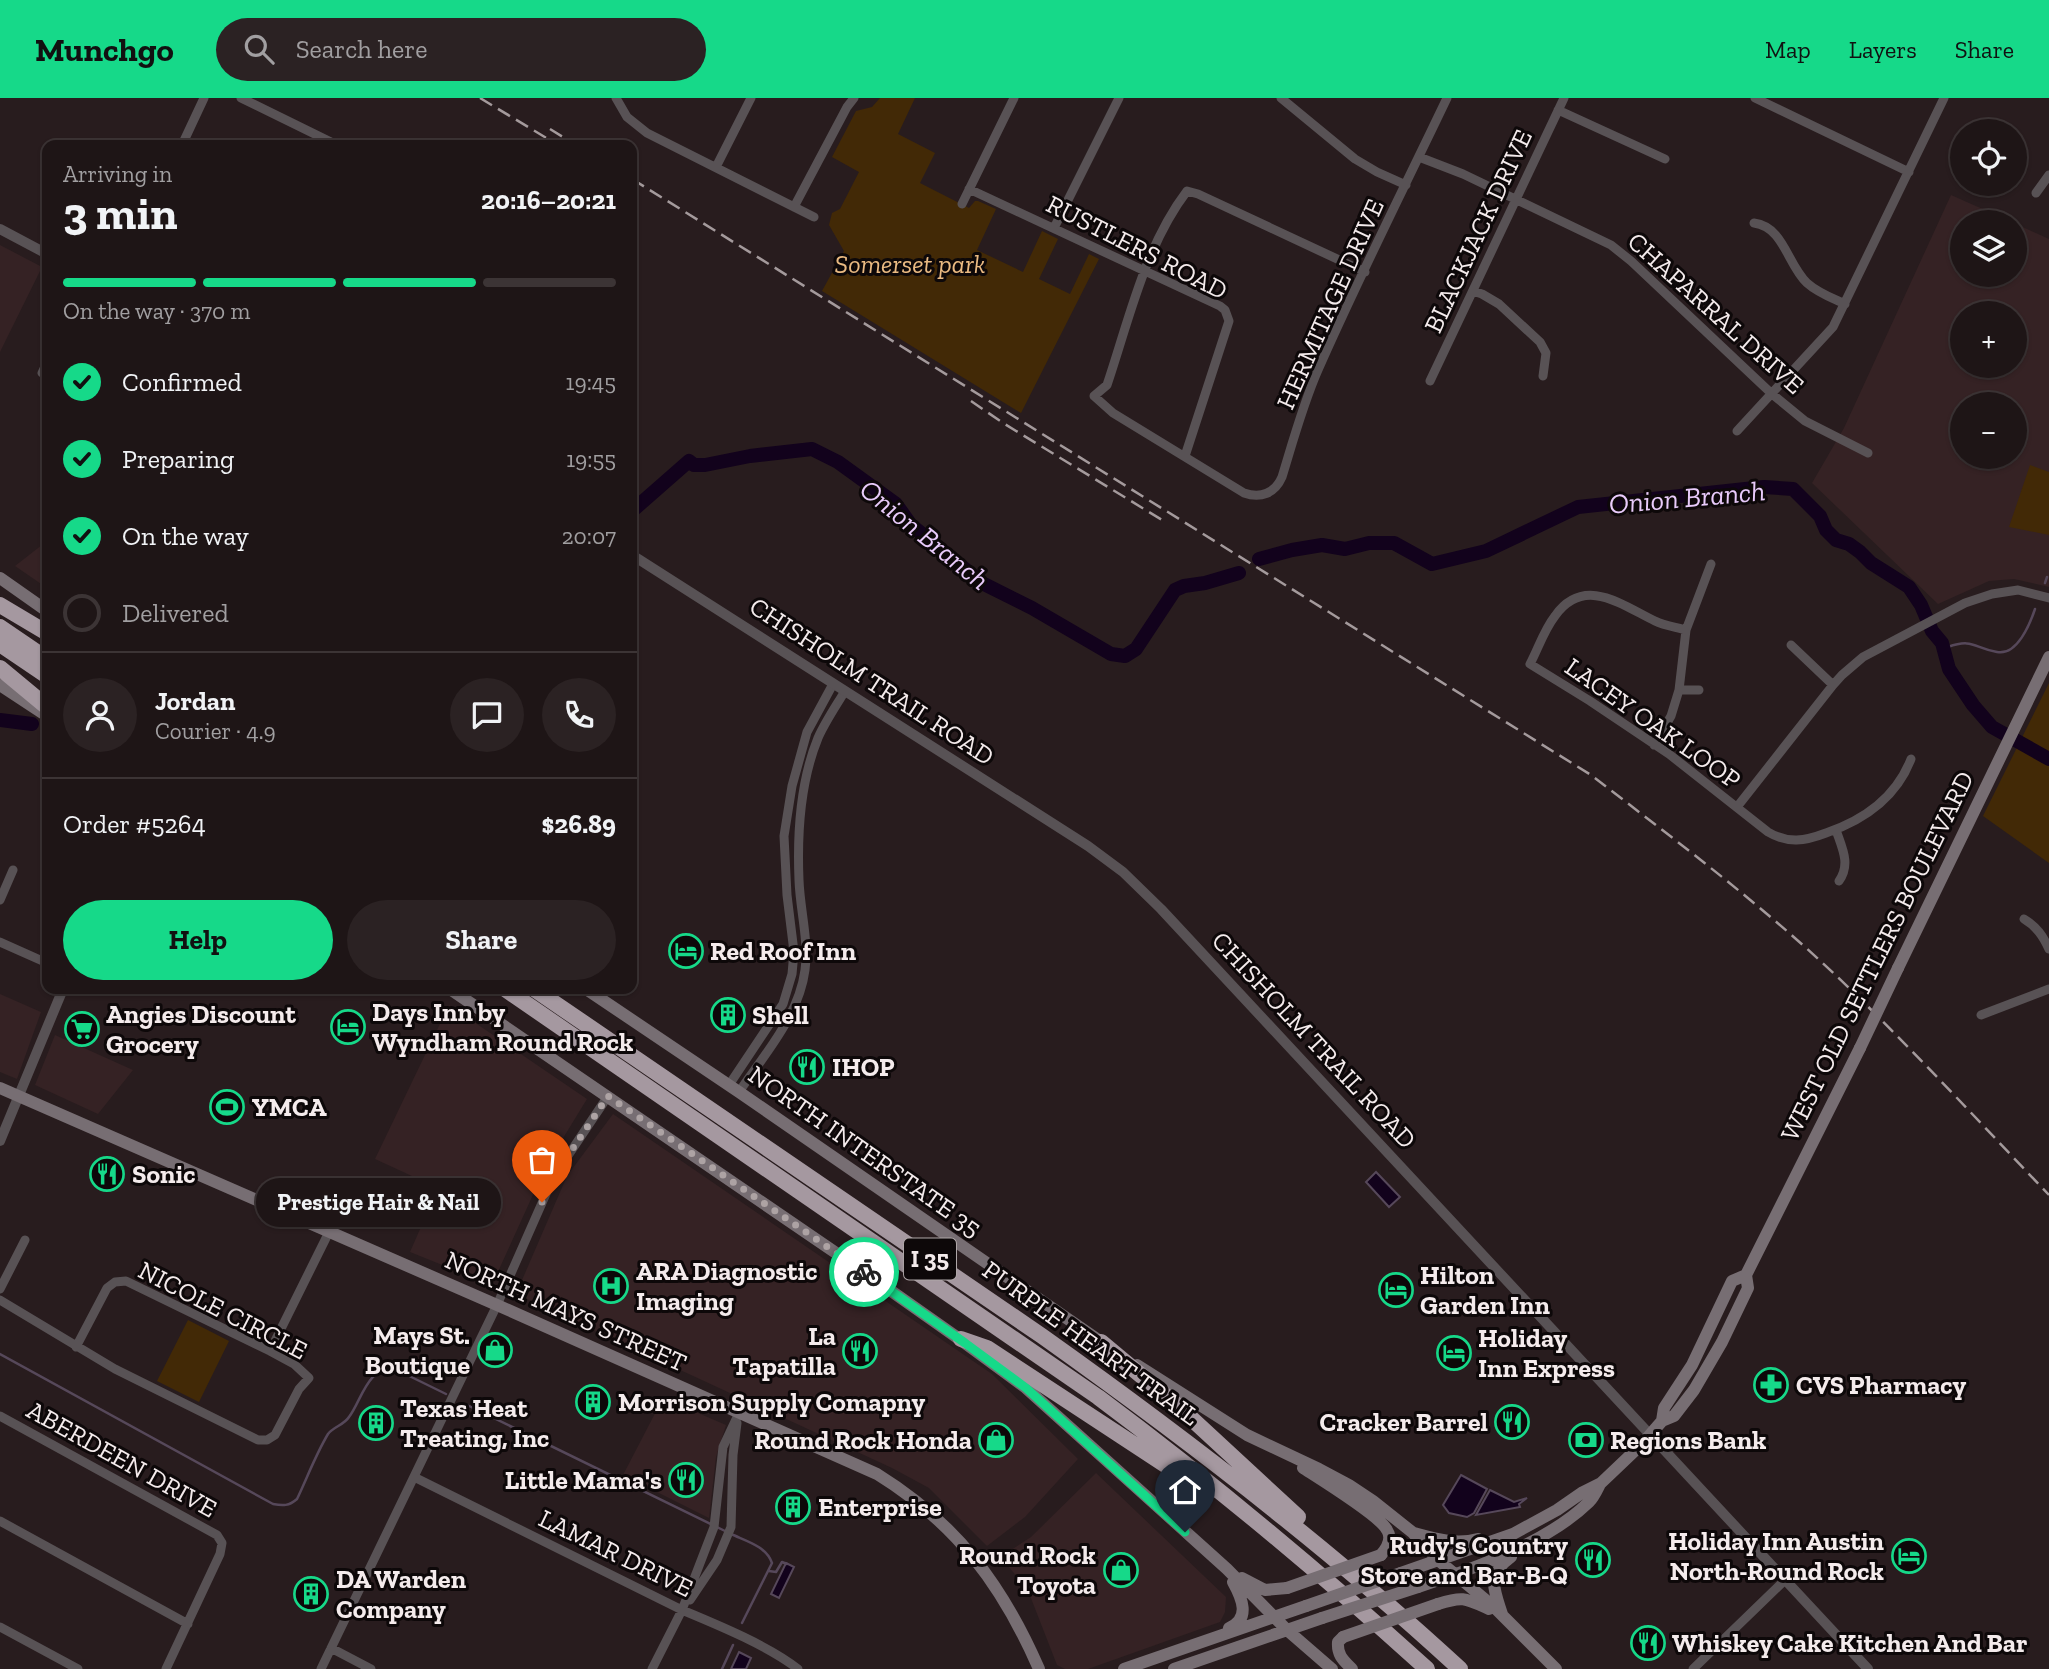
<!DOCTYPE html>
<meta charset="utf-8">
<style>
:root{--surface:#1e1516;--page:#2b2223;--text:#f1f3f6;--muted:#a19fa1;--line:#3c3435;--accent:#16d989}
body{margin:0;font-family:"Zilla Slab",serif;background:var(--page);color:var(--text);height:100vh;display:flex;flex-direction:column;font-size:26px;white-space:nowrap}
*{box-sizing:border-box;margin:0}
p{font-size:23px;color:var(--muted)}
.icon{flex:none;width:38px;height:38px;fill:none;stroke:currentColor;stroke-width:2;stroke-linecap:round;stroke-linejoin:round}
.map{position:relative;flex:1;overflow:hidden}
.side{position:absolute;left:42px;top:42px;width:595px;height:854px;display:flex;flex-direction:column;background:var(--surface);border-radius:14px;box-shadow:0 2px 5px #0004,0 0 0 2px var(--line)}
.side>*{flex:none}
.fabs{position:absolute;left:1950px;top:21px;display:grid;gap:14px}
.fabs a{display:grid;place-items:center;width:77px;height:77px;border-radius:50%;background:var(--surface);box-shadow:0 2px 5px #0004,0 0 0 2px var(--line);font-size:35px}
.pin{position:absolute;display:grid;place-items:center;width:60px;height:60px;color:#fff;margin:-72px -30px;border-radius:50% 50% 50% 0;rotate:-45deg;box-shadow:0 0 7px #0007}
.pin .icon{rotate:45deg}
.courier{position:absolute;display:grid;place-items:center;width:70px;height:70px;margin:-35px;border:5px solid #16d989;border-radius:50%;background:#fff;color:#222;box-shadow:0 2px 9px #0007}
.bubble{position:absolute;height:49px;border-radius:24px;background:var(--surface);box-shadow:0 2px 5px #0004,0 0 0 2px var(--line);font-size:23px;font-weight:700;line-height:49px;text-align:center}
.headline em{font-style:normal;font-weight:700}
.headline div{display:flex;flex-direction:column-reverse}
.headline{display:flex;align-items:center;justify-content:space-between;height:119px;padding:0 21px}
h1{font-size:46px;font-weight:700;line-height:52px}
.bar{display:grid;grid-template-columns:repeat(4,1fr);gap:10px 7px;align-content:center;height:84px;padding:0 21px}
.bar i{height:9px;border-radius:5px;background:var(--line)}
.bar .current{background:var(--accent)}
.bar p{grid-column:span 4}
.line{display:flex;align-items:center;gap:18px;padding:0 21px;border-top:2px solid var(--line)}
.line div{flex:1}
.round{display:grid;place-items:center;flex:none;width:74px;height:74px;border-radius:37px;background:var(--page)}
ol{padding:0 21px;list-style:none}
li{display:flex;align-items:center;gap:21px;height:77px}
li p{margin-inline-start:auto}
li .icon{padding:7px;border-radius:50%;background:var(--accent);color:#111;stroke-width:4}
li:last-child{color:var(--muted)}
li i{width:38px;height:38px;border:4px solid var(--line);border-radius:50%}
.button{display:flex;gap:14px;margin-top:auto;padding:14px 21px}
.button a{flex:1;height:80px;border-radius:42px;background:var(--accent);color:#111;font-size:28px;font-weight:700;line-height:80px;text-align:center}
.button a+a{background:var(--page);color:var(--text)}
header{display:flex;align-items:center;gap:42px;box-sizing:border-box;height:98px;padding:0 35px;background:var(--accent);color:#111}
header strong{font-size:33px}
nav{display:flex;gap:38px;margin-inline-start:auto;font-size:24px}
.search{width:490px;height:63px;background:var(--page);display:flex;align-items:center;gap:18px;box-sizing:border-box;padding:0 24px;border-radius:38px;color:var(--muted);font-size:26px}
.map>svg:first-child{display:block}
.built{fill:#352224;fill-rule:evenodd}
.green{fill:#422906}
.water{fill:#12021c;stroke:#56485a;stroke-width:2}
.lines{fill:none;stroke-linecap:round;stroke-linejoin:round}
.stream{stroke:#56485a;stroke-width:2.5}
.river{stroke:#12021c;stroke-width:14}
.minor{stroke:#585255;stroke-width:9}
.tertiary{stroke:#585255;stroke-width:10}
.secondary{stroke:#776e73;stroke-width:12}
.motorway{stroke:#a598a0;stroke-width:16}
.rail{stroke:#a49a9c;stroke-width:2.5;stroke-dasharray:14 7;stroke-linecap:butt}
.secondary-bridge{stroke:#776e73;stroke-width:12}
.done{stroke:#ada3a4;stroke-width:7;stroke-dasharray:0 12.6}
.route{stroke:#16d989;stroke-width:9}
.labels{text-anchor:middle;stroke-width:6;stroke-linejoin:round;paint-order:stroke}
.shield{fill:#0d0809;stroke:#afa7a8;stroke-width:2}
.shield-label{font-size:24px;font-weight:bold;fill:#f4ebec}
.street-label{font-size:26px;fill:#f4ebec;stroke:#0d0809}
.park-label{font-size:26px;font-style:italic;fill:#eaba82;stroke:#0d0809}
.poi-label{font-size:26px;font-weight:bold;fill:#f4ebec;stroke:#0d0809;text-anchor:start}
.water-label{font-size:28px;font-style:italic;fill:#e9cbfb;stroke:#0d0809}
</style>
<header>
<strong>Munchgo</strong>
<div class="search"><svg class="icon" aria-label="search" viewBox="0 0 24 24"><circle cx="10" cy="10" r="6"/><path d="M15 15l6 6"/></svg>Search here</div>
<nav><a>Map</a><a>Layers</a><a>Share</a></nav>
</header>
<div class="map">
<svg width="2049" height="1571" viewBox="0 0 2049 1571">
<rect width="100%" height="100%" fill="#281c1e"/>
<path class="built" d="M1951 97 2012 124H1962V177H2014V125L2049 141V489L2014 481 1989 483 1938 506 1812 385 1844 330ZM1962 215H2014V268H1962ZM1962 306H2014V359H1962Z
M0 147 42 169 0 254Z
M47 443V490L15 468Z
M0 896 41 914 17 981 0 974Z
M449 907 587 1001 546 1068 492 1187 410 1154 438 1090 375 1061Z
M55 937 133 972 98 1016 35 987Z
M613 1016 992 1276 1078 1361 1025 1419 987 1448 929 1390 892 1370 516 1196 567 1078Z
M663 1300 726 1327 716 1359 709 1420 623 1377Z
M1096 1375 1226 1499 1225 1514 1220 1524 1088 1571H1065L1057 1567 1027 1490 1000 1459 1031 1439Z"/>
<path class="green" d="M880 0H915L898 36 935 55 920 85 969 110 975 103H978L996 111 977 152 1023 174 1042 133 1058 141 1039 181 1070 196 1089 156 1099 161 1021 315 822 193 844 153 829 127 832 115 840 111 859 74 832 59 856 13 872 9Z
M2030 367 2049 374V437L2009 429Z
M2049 585V765L1983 718Z
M188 1222 229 1243 199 1304 157 1283Z"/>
<path class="water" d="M1376 1074 1400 1099 1389 1109 1366 1084Z
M1461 1377 1487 1391 1474 1415 1467 1419 1449 1415 1443 1407Z
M1490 1392 1514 1404 1527 1400 1519 1406 1520 1409 1476 1417Z
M786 1465 794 1469 779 1500 771 1496Z
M739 1554 751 1560 746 1571H731Z"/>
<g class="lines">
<path class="stream" d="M2045 485 2047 479
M1942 545 1948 549C1973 540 1974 550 1997 554 2017 558 2030 526 2035 511
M0 1256 273 1406C283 1408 289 1408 297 1401 307 1380 316 1356 328 1336 333 1329 344 1327 349 1319 362 1302 367 1268 395 1271L446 1296
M465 1306 725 1433
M731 1436C746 1443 766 1448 772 1465L742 1525
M769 1473 776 1474 782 1464 787 1466
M722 1571 733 1547"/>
<path class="river" d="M632 413 689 363 694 367H705L750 358 812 351 838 364 896 406 911 427 982 485 1032 510 1111 556 1125 558 1136 551 1175 492 1184 488 1205 485 1239 475
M1259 461 1292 452 1322 447 1345 451 1369 445H1394L1432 466 1486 453 1578 409 1764 389 1793 391 1820 418 1826 432 1836 442 1849 446 1860 454 1871 465 1909 489 1921 507 1932 533 1942 545 1949 571 1973 607 1992 629 2049 661
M0 622 32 626"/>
<path class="minor" d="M241 0 337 47
M616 0 627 19 647 35 814 119
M1281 0 1355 61 1377 74 1406 87
M1755 0 1909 74
M1558 12 1665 61
M182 47 204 0
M1419 59 1463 76 1611 147 1631 163 1772 296 1805 323 1868 355
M716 69 751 0
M969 91 1220 208 1225 212 1229 223 1185 358
M2036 95 2049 77
M962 106 1014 0
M794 109 847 9 854 0
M1754 125C1784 129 1787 166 1807 185 1818 195 1832 200 1845 206
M1054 130 1119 0
M1365 174 1198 96 1187 93C1145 148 1129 222 1107 287L1094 298 1113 315 1244 395C1261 401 1275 395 1282 379 1293 343 1303 306 1318 272 1358 181 1404 90 1447 0
M1473 193 1482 196 1499 206 1540 244 1546 255 1543 278
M42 275 47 264
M1430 283 1564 0
M1737 333 1833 229 1944 0
M1686 532C1676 529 1665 528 1655 523 1622 507 1584 477 1555 518 1544 532 1538 551 1530 566L1590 603 1669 656 1768 734C1788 746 1805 743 1826 735 1864 722 1896 700 1911 661
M1791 547 1833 587
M1679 592H1699
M1654 647 1671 618 1679 592 1686 532 1711 466
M1737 709 1833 587 1842 577 1863 559 1965 505 1992 496 2018 492 2049 500
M1836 732C1842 750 1851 766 1839 783
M0 802 13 772
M2024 821C2037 829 2043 838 2049 851
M0 844 47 865
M1981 917 2049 891
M729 987 783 906 792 876 794 854 787 797 784 738 792 688 807 634 833 586
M739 994C764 957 799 918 805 872 809 842 800 812 799 782 797 734 800 684 818 640 825 624 836 608 845 593
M0 1191 25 1142
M0 1202 115 1271 258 1342H267L275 1337 299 1291 309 1280 294 1266 270 1253 126 1183 115 1184 107 1190 76 1249
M270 1253 329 1134
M0 1318 217 1437 222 1445 220 1456 166 1571
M414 1379 682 1512C718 1527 769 1548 798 1571
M0 1423 188 1526
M690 1502 717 1462 731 1429 733 1357 737 1325
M0 1529 78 1571
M331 1550 371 1571
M321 1571 497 1207 553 1080 608 998
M652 1571 682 1512 714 1429 723 1349 739 1315
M1693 1571 1785 1482"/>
<path class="tertiary" d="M0 131 47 156
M632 457 1088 748 1123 774 1161 811 1868 1571
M0 1043 63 891"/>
<path class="secondary" d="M0 480 47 513
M0 587 47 618
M1898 870 2049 559
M450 891 877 1183 965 1245 1026 1290 1227 1471 1287 1532 1332 1571
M586 891 739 994 1107 1248
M0 990 497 1207 877 1376C956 1425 1002 1486 1039 1571
M1137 1267 1247 1337 1319 1371 1349 1387 1373 1403 1412 1434 1438 1462 1493 1508 1556 1571
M1662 1323 1664 1310 1692 1267 1732 1183 1746 1177
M1303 1370C1320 1381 1380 1418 1387 1432 1393 1441 1387 1450 1381 1457
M1414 1435C1436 1441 1456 1447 1478 1441
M1401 1475 1513 1436 1557 1412 1583 1394 1601 1385 1642 1346 1662 1323 1674 1318 1694 1292 1722 1244 1748 1190 1746 1177 1860 950
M1242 1480 1265 1492 1287 1490
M1418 1489C1473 1471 1547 1445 1589 1404 1594 1399 1597 1392 1600 1386
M1438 1506C1463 1498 1465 1500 1489 1511
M1502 1516C1494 1491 1486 1477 1511 1459
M1229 1530C1251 1521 1242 1500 1233 1484
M1343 1539 1338 1544C1337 1557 1343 1562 1352 1571
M1124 1571 1306 1508
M1174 1571 1322 1520"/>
<path class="motorway" d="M0 507 47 535
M0 529 47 561
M0 546 47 578
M0 570 47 609
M505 891 1098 1299C1212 1384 1321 1475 1427 1571
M534 891 1042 1238C1187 1341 1329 1450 1460 1571
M961 1241 987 1250 1202 1391
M1101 1244 1180 1310 1298 1419"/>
<path class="rail" d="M480 0 558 47
M550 31 576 47
M632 81 1591 677C1679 745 1769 812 1849 890 1918 957 1983 1028 2049 1097
M971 303 1003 325 1167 425"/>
<path class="secondary-bridge" d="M1860 950 1898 870
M1287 1490 1381 1457
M1306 1508 1401 1475
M1322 1520 1418 1489
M1343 1539 1438 1506"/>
</g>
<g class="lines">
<path class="done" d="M542 1104 553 1080 608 998 864 1174"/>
<path class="route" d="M864 1174 965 1245 1026 1290 1185 1434"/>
</g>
<defs>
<g id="hotel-ring" transform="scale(1.75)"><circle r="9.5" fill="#0d0809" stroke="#16d989" stroke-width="1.5"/><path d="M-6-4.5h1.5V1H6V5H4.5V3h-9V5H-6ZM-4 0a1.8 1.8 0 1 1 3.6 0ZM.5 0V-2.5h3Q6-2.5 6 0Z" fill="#16d989"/></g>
<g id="building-ring" transform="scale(1.75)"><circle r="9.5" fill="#0d0809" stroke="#16d989" stroke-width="1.5"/><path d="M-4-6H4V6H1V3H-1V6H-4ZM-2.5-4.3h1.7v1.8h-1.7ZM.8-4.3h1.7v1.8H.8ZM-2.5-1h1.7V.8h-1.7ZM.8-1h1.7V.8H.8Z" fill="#16d989"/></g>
<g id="supermarket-ring" transform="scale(1.75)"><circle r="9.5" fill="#0d0809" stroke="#16d989" stroke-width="1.5"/><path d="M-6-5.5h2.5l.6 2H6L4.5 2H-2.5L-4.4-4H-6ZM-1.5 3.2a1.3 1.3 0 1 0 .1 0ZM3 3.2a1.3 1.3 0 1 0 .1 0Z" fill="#16d989"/></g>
<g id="restaurant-ring" transform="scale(1.75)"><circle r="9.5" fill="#0d0809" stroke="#16d989" stroke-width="1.5"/><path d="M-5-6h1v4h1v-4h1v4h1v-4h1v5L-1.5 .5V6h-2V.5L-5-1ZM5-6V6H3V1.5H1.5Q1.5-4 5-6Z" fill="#16d989"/></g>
<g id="stadium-ring" transform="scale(1.75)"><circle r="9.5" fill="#0d0809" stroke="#16d989" stroke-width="1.5"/><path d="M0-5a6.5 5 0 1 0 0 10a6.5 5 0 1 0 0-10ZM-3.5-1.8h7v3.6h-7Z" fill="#16d989"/></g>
<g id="hospital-ring" transform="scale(1.75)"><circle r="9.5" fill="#0d0809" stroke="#16d989" stroke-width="1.5"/><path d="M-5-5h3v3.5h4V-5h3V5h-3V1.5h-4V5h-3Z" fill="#16d989"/></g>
<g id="shop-ring" transform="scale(1.75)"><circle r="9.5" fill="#0d0809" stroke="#16d989" stroke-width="1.5"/><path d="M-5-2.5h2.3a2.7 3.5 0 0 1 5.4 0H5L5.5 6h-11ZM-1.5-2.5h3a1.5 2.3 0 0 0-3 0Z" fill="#16d989"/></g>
<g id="pharmacy-ring" transform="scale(1.75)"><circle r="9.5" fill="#0d0809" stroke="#16d989" stroke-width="1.5"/><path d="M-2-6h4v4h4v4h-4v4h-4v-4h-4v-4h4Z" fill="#16d989"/></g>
<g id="bank-ring" transform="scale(1.75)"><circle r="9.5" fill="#0d0809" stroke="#16d989" stroke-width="1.5"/><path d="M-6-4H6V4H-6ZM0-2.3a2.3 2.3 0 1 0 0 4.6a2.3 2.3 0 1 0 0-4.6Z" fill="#16d989"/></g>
</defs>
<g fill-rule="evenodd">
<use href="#hotel-ring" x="686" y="853"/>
<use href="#building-ring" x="728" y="917"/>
<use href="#hotel-ring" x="348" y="929"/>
<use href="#supermarket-ring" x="82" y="931"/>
<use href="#restaurant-ring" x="807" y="969"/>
<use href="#stadium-ring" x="227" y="1009"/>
<use href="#restaurant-ring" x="107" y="1076"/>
<use href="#hospital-ring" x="611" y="1188"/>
<use href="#hotel-ring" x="1396" y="1192"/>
<use href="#shop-ring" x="495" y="1252"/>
<use href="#restaurant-ring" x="860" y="1253"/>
<use href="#hotel-ring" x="1454" y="1255"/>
<use href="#pharmacy-ring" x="1771" y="1287"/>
<use href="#building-ring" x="593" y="1304"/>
<use href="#restaurant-ring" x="1512" y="1324"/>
<use href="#building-ring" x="376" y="1325"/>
<use href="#shop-ring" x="996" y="1342"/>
<use href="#bank-ring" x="1586" y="1342"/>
<use href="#restaurant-ring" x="686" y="1382"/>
<use href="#building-ring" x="793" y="1409"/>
<use href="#hotel-ring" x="1909" y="1458"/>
<use href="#restaurant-ring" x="1593" y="1462"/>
<use href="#shop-ring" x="1121" y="1472"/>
<use href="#building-ring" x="311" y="1496"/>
<use href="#restaurant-ring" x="1648" y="1545"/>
</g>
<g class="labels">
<rect class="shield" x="904" y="1140.5" width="52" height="41" rx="5"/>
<g class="shield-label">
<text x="930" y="1169">I 35</text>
</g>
<g class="street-label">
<text transform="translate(1478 133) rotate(-65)" y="9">BLACKJACK DRIVE</text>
<text transform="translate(1137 149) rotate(27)" y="9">RUSTLERS ROAD</text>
<text transform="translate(1330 206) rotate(-66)" y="9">HERMITAGE DRIVE</text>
<text transform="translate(1716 215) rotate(42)" y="9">CHAPARRAL DRIVE</text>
<text transform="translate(872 583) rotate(33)" y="9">CHISHOLM TRAIL ROAD</text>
<text transform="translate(1653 625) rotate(35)" y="9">LACEY OAK LOOP</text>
<text transform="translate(1877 858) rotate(-64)" y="9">WEST OLD SETTLERS BOULEVARD</text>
<text transform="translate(1314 942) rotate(47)" y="9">CHISHOLM TRAIL ROAD</text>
<text transform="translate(865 1053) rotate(35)" y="9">NORTH INTERSTATE 35</text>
<text transform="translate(223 1212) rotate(27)" y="9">NICOLE CIRCLE</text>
<text transform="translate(566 1213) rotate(24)" y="9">NORTH MAYS STREET</text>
<text transform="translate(1091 1245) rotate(36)" y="9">PURPLE HEART TRAIL</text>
<text transform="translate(122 1361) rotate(29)" y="9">ABERDEEN DRIVE</text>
<text transform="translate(616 1455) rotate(26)" y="9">LAMAR DRIVE</text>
</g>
<g class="park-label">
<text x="910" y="175">Somerset park</text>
</g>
<g class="poi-label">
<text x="710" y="862">Red Roof Inn</text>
<text x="372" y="923">Days Inn by<tspan x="372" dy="30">Wyndham Round Rock</tspan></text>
<text x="106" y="925">Angies Discount<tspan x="106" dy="30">Grocery</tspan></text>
<text x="752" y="926">Shell</text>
<text x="832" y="978">IHOP</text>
<text x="252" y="1018">YMCA</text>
<text x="132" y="1085">Sonic</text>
<text x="636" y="1182">ARA Diagnostic<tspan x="636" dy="30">Imaging</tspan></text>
<text x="1420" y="1186">Hilton<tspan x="1420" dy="30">Garden Inn</tspan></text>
<text x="470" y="1246" text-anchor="end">Mays St.<tspan x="470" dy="30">Boutique</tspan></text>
<text x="836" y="1247" text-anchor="end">La<tspan x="836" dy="30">Tapatilla</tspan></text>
<text x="1478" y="1249">Holiday<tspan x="1478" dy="30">Inn Express</tspan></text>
<text x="1796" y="1296">CVS Pharmacy</text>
<text x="618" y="1313">Morrison Supply Comapny</text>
<text x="400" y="1319">Texas Heat<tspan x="400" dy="30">Treating, Inc</tspan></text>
<text x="1488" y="1333" text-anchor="end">Cracker Barrel</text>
<text x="972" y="1351" text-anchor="end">Round Rock Honda</text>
<text x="1610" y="1351">Regions Bank</text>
<text x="662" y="1391" text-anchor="end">Little Mama's</text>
<text x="818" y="1418">Enterprise</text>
<text x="1884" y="1452" text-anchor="end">Holiday Inn Austin<tspan x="1884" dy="30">North-Round Rock</tspan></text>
<text x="1568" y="1456" text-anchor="end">Rudy's Country<tspan x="1568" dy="30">Store and Bar-B-Q</tspan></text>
<text x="1096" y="1466" text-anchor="end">Round Rock<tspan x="1096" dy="30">Toyota</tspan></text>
<text x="336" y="1490">DA Warden<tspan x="336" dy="30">Company</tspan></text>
<text x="1672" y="1554">Whiskey Cake Kitchen And Bar</text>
</g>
<g class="water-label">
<text transform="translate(1687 399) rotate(-5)" y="10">Onion Branch</text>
<text transform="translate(925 436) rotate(39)" y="10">Onion Branch</text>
</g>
</g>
</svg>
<div class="fabs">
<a><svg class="icon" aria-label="locate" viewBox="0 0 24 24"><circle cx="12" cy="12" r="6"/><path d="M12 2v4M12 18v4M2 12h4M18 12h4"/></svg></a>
<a><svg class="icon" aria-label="layers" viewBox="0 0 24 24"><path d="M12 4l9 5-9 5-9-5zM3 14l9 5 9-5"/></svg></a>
<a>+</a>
<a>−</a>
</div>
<div class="pin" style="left:542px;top:1104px;background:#ea580c"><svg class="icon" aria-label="bag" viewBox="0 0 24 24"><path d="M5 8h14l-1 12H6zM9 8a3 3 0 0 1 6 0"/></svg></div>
<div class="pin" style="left:1185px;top:1434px;background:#1f2937"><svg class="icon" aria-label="home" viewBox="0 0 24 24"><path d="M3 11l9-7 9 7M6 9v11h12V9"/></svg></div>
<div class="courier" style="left:864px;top:1174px"><svg class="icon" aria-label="bike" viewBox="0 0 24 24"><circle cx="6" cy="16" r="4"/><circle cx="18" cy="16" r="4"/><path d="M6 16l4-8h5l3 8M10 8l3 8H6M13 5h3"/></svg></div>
<div class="bubble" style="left:256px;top:1080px;width:245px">Prestige Hair &amp; Nail</div>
<section class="side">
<div class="headline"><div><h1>3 min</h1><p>Arriving in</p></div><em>20:16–20:21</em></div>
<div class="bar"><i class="current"></i><i class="current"></i><i class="current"></i><i></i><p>On the way · 370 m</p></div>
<ol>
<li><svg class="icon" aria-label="check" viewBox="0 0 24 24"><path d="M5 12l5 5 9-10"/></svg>Confirmed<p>19:45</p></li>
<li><svg class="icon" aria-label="check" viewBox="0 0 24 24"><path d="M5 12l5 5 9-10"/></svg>Preparing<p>19:55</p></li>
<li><svg class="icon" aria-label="check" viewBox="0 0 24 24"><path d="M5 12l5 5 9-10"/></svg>On the way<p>20:07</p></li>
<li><i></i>Delivered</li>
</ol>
<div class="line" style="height:126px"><a class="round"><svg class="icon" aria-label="person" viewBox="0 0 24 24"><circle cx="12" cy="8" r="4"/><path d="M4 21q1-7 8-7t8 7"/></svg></a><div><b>Jordan</b><p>Courier · 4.9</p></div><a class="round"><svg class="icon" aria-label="chat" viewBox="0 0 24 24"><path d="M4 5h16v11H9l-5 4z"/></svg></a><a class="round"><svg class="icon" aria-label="phone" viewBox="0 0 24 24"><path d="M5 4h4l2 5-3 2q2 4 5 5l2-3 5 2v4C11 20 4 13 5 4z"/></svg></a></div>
<div class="line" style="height:91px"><div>Order #5264</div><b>$26.89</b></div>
<div class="button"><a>Help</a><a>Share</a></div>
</section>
</div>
